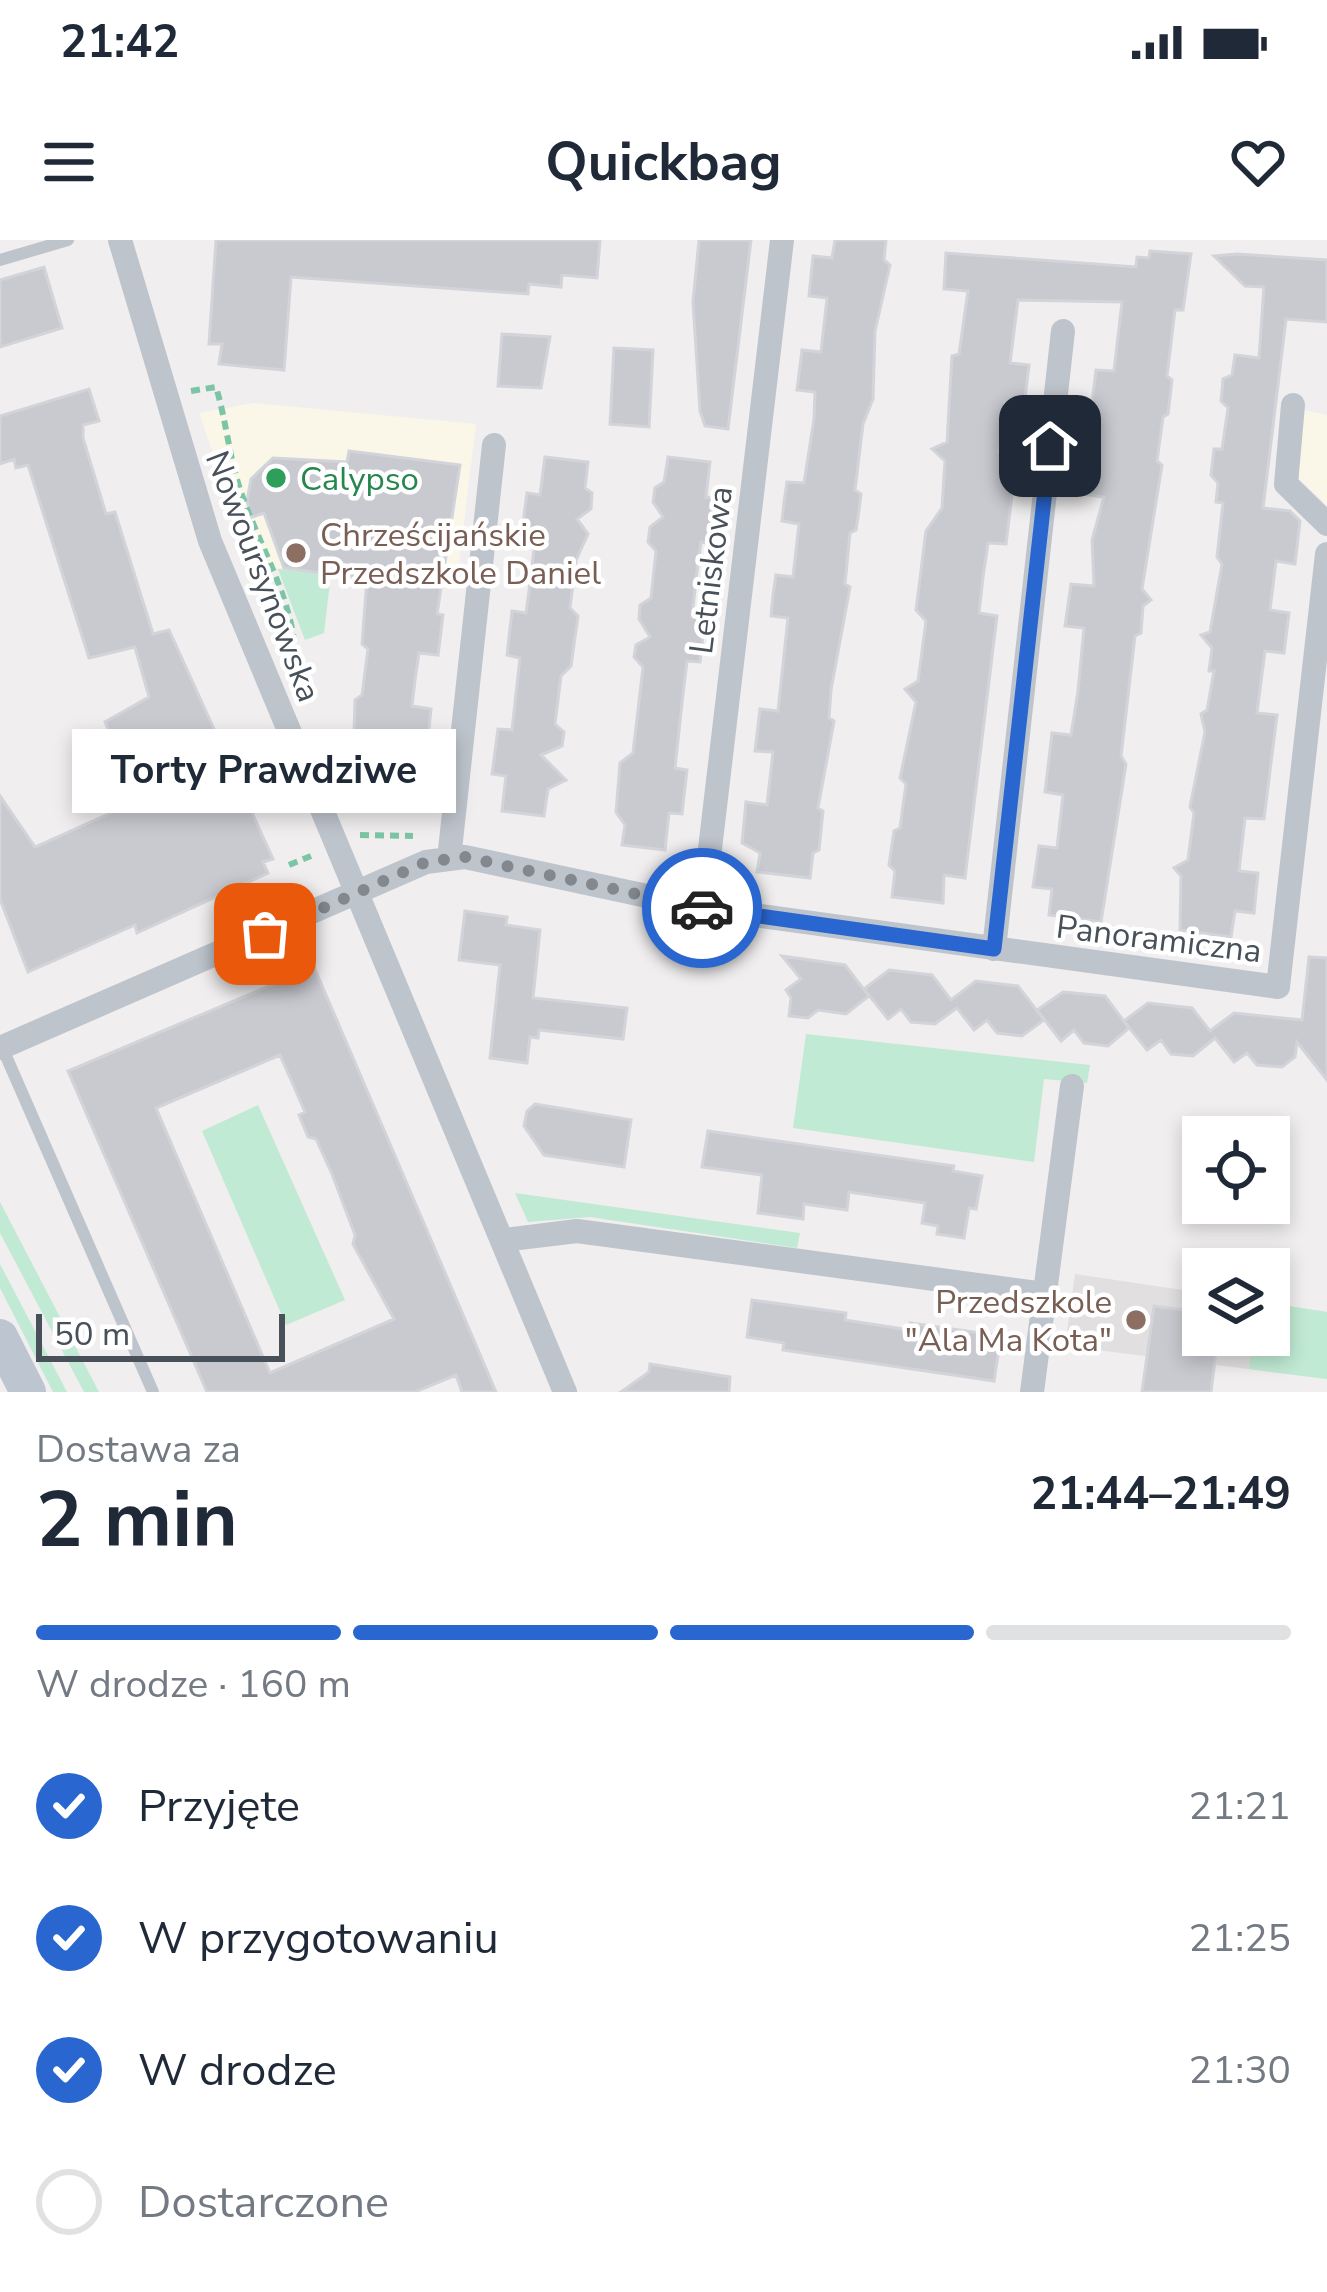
<!DOCTYPE html>
<html lang="pl">
<meta charset="utf-8">
<style>
:root{--surface:#fff;--page:#f6f6f7;--text:#1f2937;--muted:#747a83;--line:#e0e1e3;--accent:#2966cf}
body{margin:0;font-family:"Nunito Sans",sans-serif;background:var(--page);color:var(--text);height:100vh;display:flex;flex-direction:column;font-size:45px;white-space:nowrap}
*{box-sizing:border-box;margin:0}
p{font-size:39px;color:var(--muted)}
.icon{flex:none;width:66px;height:66px;fill:none;stroke:currentColor;stroke-width:2;stroke-linecap:round;stroke-linejoin:round}
.map{position:relative;height:1152px;overflow:hidden}
.sheet{display:flex;flex-direction:column;background:var(--surface);flex:1}
.sheet>*{flex:none}
.tools{position:absolute;left:1182px;top:876px;display:grid;gap:24px}
.tools a{display:grid;place-items:center;width:108px;height:108px;border-radius:0px;background:var(--surface);box-shadow:0 6px 18px #0003;font-size:60px}
.scale{position:absolute;left:36px;bottom:30px;width:249px;box-sizing:border-box;padding-left:12px;border:6px solid #48505a;border-top:0;font-size:33px;line-height:42px;white-space:nowrap;color:#48505a;-webkit-text-stroke:9px #fff;paint-order:stroke}
.pin{position:absolute;display:grid;place-items:center;width:102px;height:102px;color:#fff;margin:-51px;border-radius:24px;box-shadow:0 6px 18px #0006}
.courier{position:absolute;display:grid;place-items:center;width:120px;height:120px;margin:-60px;border:9px solid #2966cf;border-radius:50%;background:#fff;color:#222;box-shadow:0 3px 15px #0007}
.bubble{position:absolute;height:84px;border-radius:0px;background:var(--surface);box-shadow:0 6px 18px #0003;font-size:39px;font-weight:700;line-height:84px;text-align:center}
.summary em{font-style:normal;font-weight:700}
.summary div{display:flex;flex-direction:column-reverse}
.summary{display:flex;align-items:center;justify-content:space-between;height:204px;padding:0 36px}
h1{font-size:78px;font-weight:700;line-height:90px}
.bar{display:grid;grid-template-columns:repeat(4,1fr);gap:18px 12px;align-content:center;height:144px;padding:0 36px}
.bar i{height:15px;border-radius:9px;background:var(--line)}
.bar .selected{background:var(--accent)}
.bar p{grid-column:span 4}
ol{padding:0 36px;list-style:none}
li{display:flex;align-items:center;gap:36px;height:132px}
li p{margin-inline-start:auto}
li .icon{padding:12px;border-radius:50%;background:var(--accent);color:#fff;stroke-width:4}
li:last-child{color:var(--muted)}
li i{width:66px;height:66px;border:6px solid var(--line);border-radius:50%}
.status{display:flex;justify-content:space-between;align-items:center;height:84px;padding:0 60px;background:var(--surface);direction:ltr}
.status svg{height:33px;fill:currentColor}
header{display:flex;justify-content:space-between;align-items:center;height:156px;padding:0 36px;background:var(--surface);font-size:54px;font-weight:700}
.map>svg:first-child{display:block}
.commercial{fill:#faf6e8}
.education{fill:#e1dfdf}
.green{fill:#c0ead3}
.building{fill:#c9cad0;stroke:#d2d4d9;stroke-width:3;fill-rule:evenodd}
.lines{fill:none;stroke-linecap:round;stroke-linejoin:round}
.path{stroke:#7bc5a6;stroke-width:6;stroke-dasharray:9 6;stroke-linecap:butt}
.service{stroke:#bec4cc;stroke-width:12}
.minor{stroke:#bec4cc;stroke-width:24}
.secondary{stroke:#bdc5d0;stroke-width:36}
.done{stroke:#83878e;stroke-width:12;stroke-dasharray:0 21.6}
.route{stroke:#2966cf;stroke-width:15}
.leisure-dot{fill:#2e9e5b;stroke:#fff;stroke-width:4.5}
.education-dot{fill:#8d6e63;stroke:#fff;stroke-width:4.5}
.labels{text-anchor:middle;stroke-width:9;stroke-linejoin:round;paint-order:stroke}
.leisure-label{font-size:33px;fill:#27864d;stroke:#fff;text-anchor:start}
.education-label{font-size:33px;fill:#785e54;stroke:#fff;text-anchor:start}
.street-label{font-size:33px;fill:#48505a;stroke:#fff}
</style>
<div class="status"><b>21:42</b><svg viewBox="0 0 49 12"><path d="M0 12V9h3v3zM5 12V6h3v6zM10 12V3h3v9zM15 12V0h3v12zM26 1h20v11H26zM47 4h2v5h-2z"/></svg></div>
<header><svg class="icon" aria-label="menu" viewBox="0 0 24 24"><path d="M4 6h16M4 12h16M4 18h16"/></svg>Quickbag<svg class="icon" aria-label="heart" viewBox="0 0 24 24"><path d="M12 20l-8-8c-3-5 5-10 8-4 3-6 11-1 8 4z"/></svg></header>
<div class="map">
<svg width="1327" height="1152" viewBox="0 0 1327 1152">
<rect width="100%" height="100%" fill="#f0eeee"/>
<path class="commercial" d="M253 163 476 184 456 349 284 328 254 331 199 173Z
M1303 170 1327 175V265L1297 237Z"/>
<path class="education" d="M1075 1034 1203 1053V1095H1269V1063L1327 1072V1139L1065 1106Z"/>
<path class="green" d="M278 329 331 334 324 393 305 400Z
M806 794 1090 825 1087 843 1044 839 1034 922 793 888Z
M258 865 345 1060 286 1085 202 891Z
M515 953 800 993 797 1008 590 977 528 982Z
M0 962 99 1152H84L0 993Z
M0 1024 67 1152H53L0 1048Z
M1269 1063 1327 1072V1139L1249 1129 1253 1095H1269Z"/>
<path class="building" d="M216 0H600L597 38 562 35 561 47 529 44 528 54 291 37 284 130 219 124 222 104H209Z
M699 0H751L728 189 705 186 700 171 693 62Z
M835 0H886L884 20 890 25 875 91 873 159 863 184 855 250 861 254 859 270 856 290 850 293 845 344 850 347 831 450 829 478 834 481 818 568 823 571 819 610 813 613 810 638 757 632 760 613 742 603 746 562 767 565 773 512 755 511 760 469 778 471 788 378 771 376 773 355 776 335 793 337 799 284 782 281 784 262 787 242 804 243 814 179 815 152 797 150 802 110 821 112 827 58 809 56 813 16 832 18Z
M1150 11 1191 14 1183 70H1175L1167 136 1172 140 1168 174 1163 177 1157 221 1162 225 1142 349 1151 360 1143 366 1141 393 1135 396 1121 516 1126 524 1101 682 1049 675 1052 649 1033 647 1039 606 1057 608 1063 555 1045 552 1052 493 1071 495 1078 451 1084 388 1065 386 1071 344 1094 346 1092 300 1104 257 1081 254 1096 130 1114 131 1122 62 1018 60 1010 123 1029 125 1024 165 1005 163 999 212 1017 214 1006 304 988 303 983 337 979 373 997 376 965 638 944 635 943 663 892 657 895 631 889 625 894 591 900 588 906 544 900 538 916 462 905 449 918 441 926 381 916 370 926 291 942 268 945 221 932 209 947 202 952 116 959 114 968 51 944 49 946 13 1136 27 1137 17 1149 18Z
M1237 14 1327 20V82L1286 79 1263 268 1290 271 1300 281 1295 324 1276 321 1270 370 1289 373 1284 413 1265 411 1257 473 1277 475 1264 579 1245 578 1239 631 1258 633 1254 673 1235 671 1231 697 1180 690 1181 636 1174 628 1188 620 1194 573 1190 567 1205 492 1201 474 1207 470 1214 431H1209L1212 408 1201 395 1210 392 1222 324 1217 317 1223 263 1216 262 1218 243 1211 235 1214 209H1222L1228 168 1221 161 1223 139 1232 135 1235 115 1259 118 1264 47 1245 46 1214 16Z
M44 27 62 88 0 107V40Z
M502 94 550 97 541 148 498 146Z
M614 108 653 110 649 187 610 184Z
M89 149 99 181 83 185V198L106 274 115 272 153 394 169 390 273 619 263 622 268 633 137 693 135 685 28 732 0 659V556L35 607 126 566 111 532 120 528 104 493 109 491 105 482 149 457 135 407 89 418 28 225 16 228 14 219 0 224V176Z
M349 211 460 225 437 374 443 375 438 415 419 413 415 440 412 466 431 469 427 508 408 506 404 533 353 526 355 460 362 455 368 409 362 404 367 339 284 328 264 273 252 277 247 261 251 239 273 218 347 222Z
M545 217 588 222 585 248 592 253 591 269 577 279 588 294 576 320 570 368 578 376 571 426 561 436 555 484 564 492 562 506 541 515 566 540 548 549 544 576 502 571 506 536 492 534 498 489 512 490 520 418 507 415 512 371 526 373 531 336 535 300 521 298 527 253 540 255Z
M668 217 710 222 706 257 719 258 713 304 701 302 696 339 692 377 705 379 700 422 687 421 683 454 675 528 687 530 682 574 669 573 665 610 622 605 625 585 616 572 620 523 633 513 643 427 634 417 636 405 650 397 639 379 640 365 651 358 656 311 648 302 650 287 663 277 653 262 655 248 664 242Z
M465 671 507 677 506 685 540 690 533 758 627 768 623 799 539 790 538 798 530 797 527 823 490 818 500 725 459 720Z
M782 716 845 725 869 756 846 774 818 770 808 778 789 776 791 758 786 750 801 739Z
M1309 717 1327 718V840L1297 802 1295 817 1282 827 1257 825 1247 813 1234 822 1215 798 1193 816 1171 814 1161 800 1147 810 1124 781 1148 763 1192 768 1210 791 1234 773 1302 780Z
M314 727 402 932 496 1152H462L456 1135 415 1152H207L68 831ZM280 815 305 872 299 875 308 897 316 899 332 934 355 995 353 1004 394 1079 270 1133 156 868Z
M889 730 932 735 951 760 976 741 1018 746 1044 780 1022 796 997 793 987 780 974 790 957 768 935 784 911 782 901 769 888 779 864 749Z
M1063 752 1105 756 1129 788 1108 806 1084 803 1074 790 1061 801 1037 770Z
M535 864 631 880 624 927 544 915 524 886 527 871Z
M708 891 954 926 953 931 982 936 976 969 969 968 964 998 937 994 938 986 922 983 925 963 849 952 847 970 804 964 803 979 758 973 762 935 702 927Z
M752 1060 846 1073 845 1080 909 1090 910 1083 1001 1096 994 1141 783 1110 784 1103 747 1097Z
M1154 1066 1203 1073V1095H1218L1211 1152H1142Z
M650 1124 730 1137 729 1152H621L649 1132Z"/>
<g class="lines">
<path class="path" d="M191 151 216 147C226 180 229 215 239 246 258 306 300 368 295 431
M360 595 413 596
M289 625 311 616"/>
<path class="service" d="M0 20 68 0
M2 807 153 1152"/>
<path class="minor" d="M120 0 210 301 565 1152
M1293 165 1286 244 1327 284
M449 619 494 205
M703 668 782 0
M994 709 1063 91
M0 808 426 622 465 617 703 668 1278 747 1327 314
M504 1000 577 991 1045 1054
M1032 1152 1072 846"/>
<path class="secondary" d="M0 1097 28 1152"/>
</g>
<g class="lines">
<path class="done" d="M265 694 426 622 465 617 702 668"/>
<path class="route" d="M702 668 994 709 1050 206"/>
</g>
<circle class="leisure-dot" cx="276" cy="238" r="12"/>
<g class="education-dot">
<circle cx="296" cy="313" r="12"/>
<circle cx="1136" cy="1080" r="12"/>
</g>
<g class="labels">
<g class="leisure-label">
<text x="300" y="250">Calypso</text>
</g>
<g class="education-label">
<text x="320" y="306">Chrześcijańskie<tspan x="320" dy="38">Przedszkole Daniel</tspan></text>
<text x="1112" y="1073" text-anchor="end">Przedszkole<tspan x="1112" dy="38">"Ala Ma Kota"</tspan></text>
</g>
<g class="street-label">
<text transform="translate(710 330) rotate(-83)" y="12">Letniskowa</text>
<text transform="translate(264 336) rotate(69)" y="12">Nowoursynowska</text>
<text transform="translate(1159 698) rotate(7)" y="12">Panoramiczna</text>
</g>
</g>
</svg>
<div class="tools">
<a><svg class="icon" aria-label="locate" viewBox="0 0 24 24"><circle cx="12" cy="12" r="6"/><path d="M12 2v4M12 18v4M2 12h4M18 12h4"/></svg></a>
<a><svg class="icon" aria-label="layers" viewBox="0 0 24 24"><path d="M12 4l9 5-9 5-9-5zM3 14l9 5 9-5"/></svg></a>
</div>
<div class="scale">50 m</div>
<div class="pin" style="left:265px;top:694px;background:#ea580c"><svg class="icon" aria-label="bag" viewBox="0 0 24 24"><path d="M5 8h14l-1 12H6zM9 8a3 3 0 0 1 6 0"/></svg></div>
<div class="pin" style="left:1050px;top:206px;background:#1f2937"><svg class="icon" aria-label="home" viewBox="0 0 24 24"><path d="M3 11l9-7 9 7M6 9v11h12V9"/></svg></div>
<div class="courier" style="left:702px;top:668px"><svg class="icon" aria-label="car" viewBox="0 0 24 24"><path d="M5 17H2v-5l4-1 3-4h7l3 4 3 1v5h-3M9 17h6M6 11h13"/><circle cx="7" cy="17" r="2"/><circle cx="17" cy="17" r="2"/></svg></div>
<div class="bubble" style="left:72px;top:489px;width:384px">Torty Prawdziwe</div>
</div>
<section class="sheet">
<div class="summary"><div><h1>2 min</h1><p>Dostawa za</p></div><em>21:44–21:49</em></div>
<div class="bar"><i class="selected"></i><i class="selected"></i><i class="selected"></i><i></i><p>W drodze · 160 m</p></div>
<ol>
<li><svg class="icon" aria-label="check" viewBox="0 0 24 24"><path d="M5 12l5 5 9-10"/></svg>Przyjęte<p>21:21</p></li>
<li><svg class="icon" aria-label="check" viewBox="0 0 24 24"><path d="M5 12l5 5 9-10"/></svg>W przygotowaniu<p>21:25</p></li>
<li><svg class="icon" aria-label="check" viewBox="0 0 24 24"><path d="M5 12l5 5 9-10"/></svg>W drodze<p>21:30</p></li>
<li><i></i>Dostarczone</li>
</ol>
</section>
